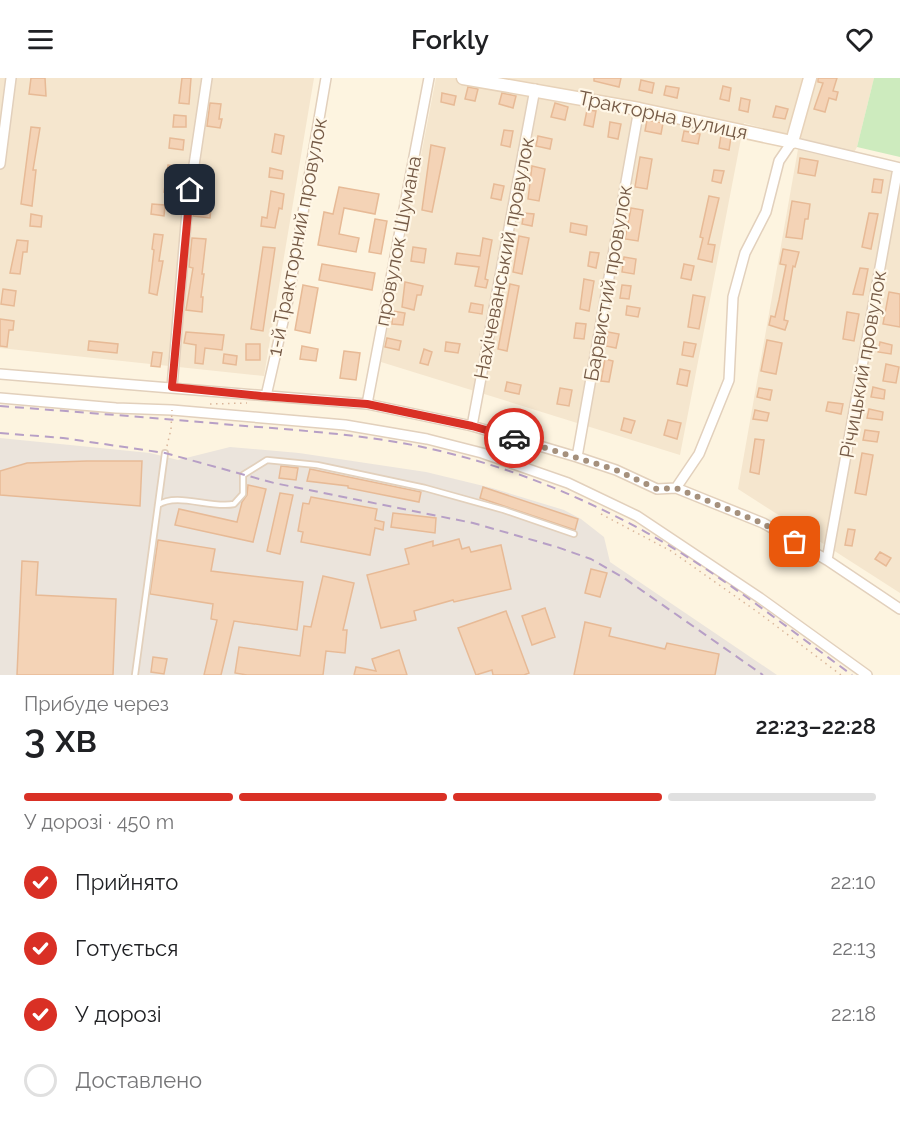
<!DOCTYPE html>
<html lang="uk">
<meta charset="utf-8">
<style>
:root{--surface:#fff;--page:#f2f2f2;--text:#202124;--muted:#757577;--line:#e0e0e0;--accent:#d93025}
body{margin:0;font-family:Raleway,sans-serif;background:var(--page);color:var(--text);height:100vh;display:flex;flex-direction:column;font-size:22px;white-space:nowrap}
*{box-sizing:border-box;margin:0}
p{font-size:20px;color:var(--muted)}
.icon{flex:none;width:33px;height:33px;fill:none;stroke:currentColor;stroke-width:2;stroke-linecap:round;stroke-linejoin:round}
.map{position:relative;height:597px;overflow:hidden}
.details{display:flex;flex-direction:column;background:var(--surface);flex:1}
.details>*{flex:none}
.pin{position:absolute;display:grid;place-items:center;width:51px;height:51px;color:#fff;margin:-26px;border-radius:12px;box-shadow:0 3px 9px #0006}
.courier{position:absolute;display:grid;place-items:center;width:60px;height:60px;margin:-30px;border:4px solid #d93025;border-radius:50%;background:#fff;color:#222;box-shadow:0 2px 8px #0007}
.headline em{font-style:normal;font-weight:600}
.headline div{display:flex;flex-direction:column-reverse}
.headline{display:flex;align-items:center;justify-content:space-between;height:102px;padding:0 24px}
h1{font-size:39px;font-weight:600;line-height:45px}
.bar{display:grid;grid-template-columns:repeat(4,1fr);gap:9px 6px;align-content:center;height:72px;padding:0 24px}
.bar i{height:8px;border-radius:4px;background:var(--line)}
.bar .on{background:var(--accent)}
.bar p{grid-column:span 4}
ol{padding:0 24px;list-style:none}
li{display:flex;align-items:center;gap:18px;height:66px}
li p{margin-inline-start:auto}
li .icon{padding:6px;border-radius:50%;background:var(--accent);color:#fff;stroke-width:4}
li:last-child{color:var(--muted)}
li i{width:33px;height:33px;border:3px solid var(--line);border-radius:50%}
header{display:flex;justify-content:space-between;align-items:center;height:78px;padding:0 24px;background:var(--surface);font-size:27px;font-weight:600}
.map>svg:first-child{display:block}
.residential{fill:#f5e6ce}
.industrial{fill:#ebe4dc}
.green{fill:#cdebbe}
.building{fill:#f4d3b6;stroke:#e7ba96;stroke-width:1.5}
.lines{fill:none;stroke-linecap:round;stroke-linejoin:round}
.lane-casing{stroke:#e2d0bc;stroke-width:8}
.street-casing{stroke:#e2d0bc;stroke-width:12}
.secondary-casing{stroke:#e7d2b9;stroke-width:15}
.path{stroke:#d9b69a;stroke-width:1.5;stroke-dasharray:1.5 4.5;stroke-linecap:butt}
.lane{stroke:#fff;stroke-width:4.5}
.street{stroke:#fff;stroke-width:9}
.secondary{stroke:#fff;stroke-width:12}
.rail{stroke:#b79fc6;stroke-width:2;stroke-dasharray:9 6;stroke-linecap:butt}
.path-bridge{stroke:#d9b69a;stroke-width:1.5;stroke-dasharray:1.5 4.5;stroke-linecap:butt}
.done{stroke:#a5907c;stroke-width:6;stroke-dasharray:0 10.8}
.route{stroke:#d93025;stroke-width:8}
.labels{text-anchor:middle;stroke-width:4.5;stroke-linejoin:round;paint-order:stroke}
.street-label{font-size:20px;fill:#755a46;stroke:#fff7e7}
</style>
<header><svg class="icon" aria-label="menu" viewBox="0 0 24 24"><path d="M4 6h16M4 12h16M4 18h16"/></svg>Forkly<svg class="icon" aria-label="heart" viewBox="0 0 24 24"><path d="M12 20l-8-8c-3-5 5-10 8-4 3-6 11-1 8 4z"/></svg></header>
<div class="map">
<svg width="900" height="597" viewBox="0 0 900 597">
<rect width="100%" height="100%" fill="#fdf4e0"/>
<path class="residential" d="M0 0H314L264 298 0 270Z
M436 0H874L857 69 849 84 900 92V515L738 411 800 60 744 45 680 377 381 284Z"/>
<path class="industrial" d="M0 360 150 375 178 382 230 369 299 375 426 394 492 410 564 432 581 441 604 459 610 484 777 597H0Z"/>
<path class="green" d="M874 0H900V79L857 69Z"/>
<path class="building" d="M31 0H45L46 18 29 16Z
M182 0H191L189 26 179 25Z
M594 0H621L619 9 594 3Z
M818 0H837L833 13 838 14 836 22 829 20 825 34 814 31 823 5 818 4Z
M641 2 654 5 652 15 639 12Z
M666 8 679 10 677 20 664 17Z
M723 8 731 10 729 23 720 21Z
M468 9 478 11 475 23 465 21Z
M442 15 456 18 454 27 441 24Z
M502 15 516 18 513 30 499 26Z
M741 20 750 22 748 34 739 32Z
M210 25 221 26 219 41H222L220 50 207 48Z
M555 25 568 29 565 42 551 39Z
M776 28 788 31 785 41 773 39Z
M587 32 596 33 593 49 584 47Z
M174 37 186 38V49H173Z
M647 42 663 45 661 56 645 53Z
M610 44 621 46 618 61 608 59Z
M31 49 40 50 33 92H36L32 128 21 126Z
M504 52 513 53 510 69 501 67Z
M684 53 700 56 698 66 682 63Z
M275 56 284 58 281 76 272 74Z
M721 57 731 59 729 72 719 70Z
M538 58 552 61 550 71 536 68Z
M170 60 184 62 183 72 169 70Z
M431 67 445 70 432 134 422 132Z
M640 79 652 81 647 111 635 109Z
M800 80 818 83 815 98 798 95Z
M168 87 181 89 177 116 164 114Z
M532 88 545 91 539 123 528 121Z
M270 90 283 93 282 101 269 99Z
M714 92 724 93 721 105 712 103Z
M874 101 883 102 881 115 872 114Z
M494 106 504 108 501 122 491 120Z
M198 109 213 111 210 140 193 138Z
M339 109 379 116 375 136 344 130 339 156 359 160 356 174 318 167 324 134 333 136Z
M271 113 284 116 282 131 279 130 275 150 261 148 262 139 267 140Z
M709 118 719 120 708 166 715 167 712 184 698 181 703 160 700 159Z
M792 123 810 126 808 141H805L802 161 786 159Z
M152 126 165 127 164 138 151 136Z
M631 130 643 132 638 163 625 161Z
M524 135 534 136 532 148 522 146Z
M869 135 878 136 871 171 862 169Z
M31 136 42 138 41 149 30 148Z
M375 141 387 143 381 176 369 174Z
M571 145 587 148 586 157 570 154Z
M154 156 163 157 159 183H163L157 217 149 215 154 172 152 171Z
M519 158 529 160 522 196 513 194Z
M192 160 206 161 202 196H204L201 219H203L202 234 186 232 193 190 189 189Z
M483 160 492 162 485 201 488 202 486 210 475 208 479 189 455 186 457 175 480 178Z
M17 162 28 163 27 174H23L20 196 10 195Z
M263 169 275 170 263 253 251 251Z
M413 169 426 171 424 185 411 183Z
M783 171 799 174 795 189 793 188 787 223 784 242 788 243 785 252 769 247 771 238 775 239 779 222 786 187 780 186Z
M590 174 599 175 596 190 588 188Z
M624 179 636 181 634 196 622 194Z
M322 186 375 195 372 212 319 202Z
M684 186 694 188 691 202 681 200Z
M860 190 868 191 863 217 853 216Z
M584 201 594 203 589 233 580 231Z
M405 204 423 208 421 217H417L414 232 402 229Z
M510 206 519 208 507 273 498 271Z
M303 207 318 210 310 255 295 252Z
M622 207 631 208 629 221 620 220Z
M3 211 16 213 14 228 1 226Z
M889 214 900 216V249L883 246Z
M693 217 705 219 699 251 688 249Z
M471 225 483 227 482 236 469 234Z
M627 228 640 230 638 239 626 237Z
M393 233 405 235 403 247 392 246Z
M847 234 859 236 854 263 843 261Z
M0 241 14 243 13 252H9L7 269 0 268Z
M576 245 586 246 584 261 574 260Z
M186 254 224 257 222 272 205 270 203 286 195 285 196 267 184 265Z
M608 254 619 256 616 270 606 268Z
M387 260 401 263 399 272 385 269Z
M767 262 782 265 776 296 761 293Z
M89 263 118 266 117 275 88 272Z
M446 264 460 266 458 275 445 273Z
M684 264 696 266 693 279 682 277Z
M880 264 892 267 891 276 878 274Z
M246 266H260V282H246Z
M302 268 318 271 316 283 300 281Z
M424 271 432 274 428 287 420 285Z
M344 273 360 275 356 302 340 300Z
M153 274 162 275 160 289 151 288Z
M224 276 237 278 236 287 223 285Z
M605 281 613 283 609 304 601 303Z
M886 286 899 289 896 305 883 303Z
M680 291 690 293 687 308 677 306Z
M507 304 521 307 519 316 505 313Z
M873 309 885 312 884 321 871 319Z
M560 310 572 312 569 328 557 326Z
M759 310 772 312 770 322 757 319Z
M828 324 843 326 841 336 826 333Z
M869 331 883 334 882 342 867 340Z
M755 332 769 335 767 343 753 341Z
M624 340 635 343 631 355 621 352Z
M668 342 681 345 677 361 664 357Z
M865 352 879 354 877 364 863 362Z
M755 361 764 362 759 396 750 394Z
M862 375 873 377 866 417 855 415Z
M87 383H142L140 428 0 417V393L27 385Z
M281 388 298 390 296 402 279 400Z
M310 391 421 414 419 424 348 410V408L307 403Z
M248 407 266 411 253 464 175 447 179 431 237 444 242 424 247 417Z
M483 409 578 441 575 452 480 420Z
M280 415 293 417 280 476 267 473Z
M311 419 377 431 375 442 384 444 383 452 375 450 370 477 301 464 303 454 298 453 303 425 309 426Z
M393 435 436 440 435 455 391 449Z
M848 451 855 452 852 468 845 467Z
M459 461 462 471 469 469 471 474 501 467 511 511 454 524 453 522 414 533 416 542 381 550 367 497 409 486 405 471 433 463V468Z
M158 462 215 471 211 493 303 504 297 552 234 543 221 597H204L217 542 211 541 213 526 150 516Z
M880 474 891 480 886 488 875 481Z
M22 483 38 484 36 517 116 521 113 597H17Z
M591 491 607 495 600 519 585 515Z
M323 498 354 505 343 552H347L345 575 326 573 323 597H247L235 595 239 569 300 578 304 548 311 549Z
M545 530 555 559 532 567 522 538Z
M506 533 529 595 524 597H493L492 592 476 597 458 550Z
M585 544 611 550 609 558 665 571 667 565 719 576 715 597H574Z
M399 572 407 597H354L356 589 376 593 372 581Z
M153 579 167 581 164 596 151 594Z"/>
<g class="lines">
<g class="lane-casing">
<path id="lane" d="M158 427C177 414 211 431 234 426L243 416V397L267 382 317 387 425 410 504 432 574 456
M135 597 165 375"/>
</g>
<g class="street-casing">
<path id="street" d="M0 86 11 0
M0 296 367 326 472 348 577 379 616 392 657 411 676 410 763 445 827 482 900 531
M172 309 187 134 207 0
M266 318 288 222 326 0
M0 320 116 330 172 332 345 347 427 361 482 375 568 405 637 438 760 520 867 597
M367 326 429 0
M472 348 535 11
M577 379 639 31
M676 410 699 376 729 302 733 219 745 175 766 134 779 83 792 64 900 90
M827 482 898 90"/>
</g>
<g class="secondary-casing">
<path id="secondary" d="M463 0 639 31 792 64 810 0"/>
</g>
<path class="path" d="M210 326 247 325
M167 368 171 351
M601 436 671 473 759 535 841 597"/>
<use href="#lane" class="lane"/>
<use href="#street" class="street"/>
<use href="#secondary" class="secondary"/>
<path class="rail" d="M0 328C78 334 156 340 234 347 305 353 379 357 448 375 505 389 559 410 611 436 698 478 774 540 852 597
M0 355 63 360 165 375 274 405 473 445 557 469 591 481 624 500 763 597"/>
<path class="path-bridge" d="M171 351 172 332"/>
</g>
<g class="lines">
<path class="done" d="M514 360 616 392 657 411 676 410 762 445 795 464"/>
<path class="route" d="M190 112 172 309 261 318 367 326 472 348 514 360"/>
</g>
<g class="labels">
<g class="street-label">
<text transform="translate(663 37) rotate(12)" y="7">Тракторна вулиця</text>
<text transform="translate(297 159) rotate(-79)" y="7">1-й Тракторний провулок</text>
<text transform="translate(398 163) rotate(-79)" y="7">провулок Шумана</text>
<text transform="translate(504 180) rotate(-79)" y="7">Нахічеванський провулок</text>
<text transform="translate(608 205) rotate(-80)" y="7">Барвистий провулок</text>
<text transform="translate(863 286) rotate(-80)" y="7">Річицький провулок</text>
</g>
</g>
</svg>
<div class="pin" style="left:795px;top:464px;background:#ea580c"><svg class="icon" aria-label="bag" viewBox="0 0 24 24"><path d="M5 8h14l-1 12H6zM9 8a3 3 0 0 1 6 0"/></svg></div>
<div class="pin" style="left:190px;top:112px;background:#1f2937"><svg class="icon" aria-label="home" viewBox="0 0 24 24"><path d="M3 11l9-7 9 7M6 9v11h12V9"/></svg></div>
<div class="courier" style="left:514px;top:360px"><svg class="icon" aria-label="car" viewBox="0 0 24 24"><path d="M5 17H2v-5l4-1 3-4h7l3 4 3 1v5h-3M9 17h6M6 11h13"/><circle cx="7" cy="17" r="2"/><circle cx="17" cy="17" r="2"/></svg></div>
</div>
<section class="details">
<div class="headline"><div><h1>3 хв</h1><p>Прибуде через</p></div><em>22:23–22:28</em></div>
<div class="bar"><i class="on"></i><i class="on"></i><i class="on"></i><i></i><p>У дорозі · 450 m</p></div>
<ol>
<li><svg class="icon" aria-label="check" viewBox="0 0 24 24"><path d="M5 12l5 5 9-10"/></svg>Прийнято<p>22:10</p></li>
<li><svg class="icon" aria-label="check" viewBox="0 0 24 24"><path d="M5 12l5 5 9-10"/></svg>Готується<p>22:13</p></li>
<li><svg class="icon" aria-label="check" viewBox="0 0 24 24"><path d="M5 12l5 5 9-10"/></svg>У дорозі<p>22:18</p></li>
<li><i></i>Доставлено</li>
</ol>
</section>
